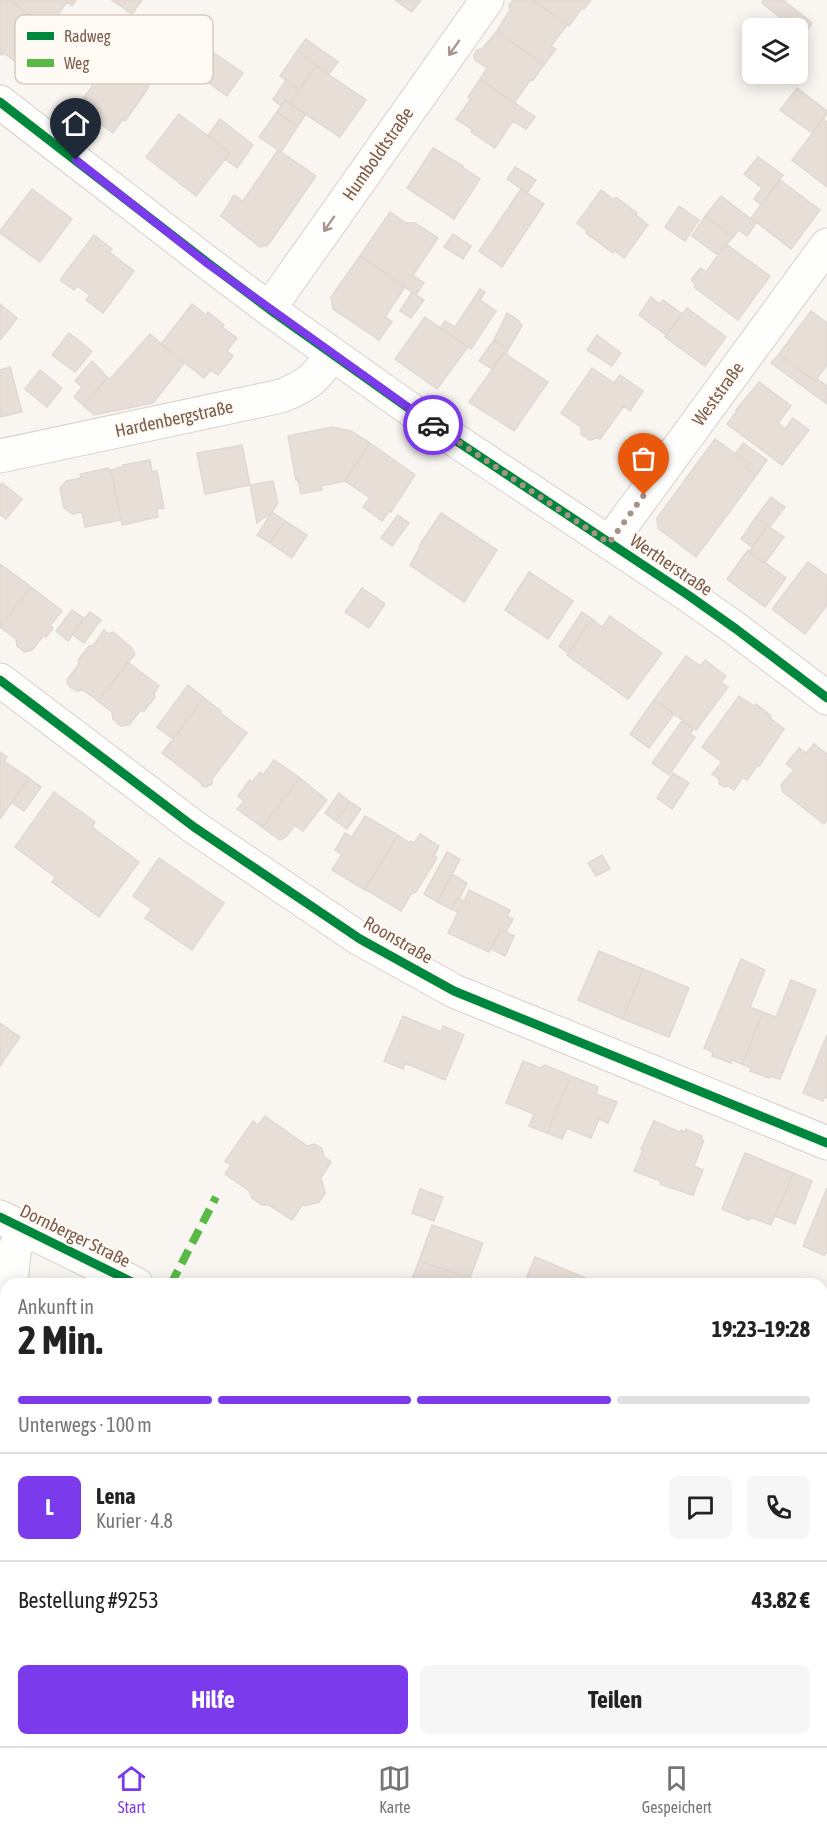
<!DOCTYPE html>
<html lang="de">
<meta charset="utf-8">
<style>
:root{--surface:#fff;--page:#f6f6f6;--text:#222;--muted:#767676;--line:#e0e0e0;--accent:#7c3aed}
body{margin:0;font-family:"Asap Condensed",sans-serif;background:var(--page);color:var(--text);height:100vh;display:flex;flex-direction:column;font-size:22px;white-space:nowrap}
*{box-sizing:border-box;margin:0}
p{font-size:20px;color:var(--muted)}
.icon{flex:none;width:33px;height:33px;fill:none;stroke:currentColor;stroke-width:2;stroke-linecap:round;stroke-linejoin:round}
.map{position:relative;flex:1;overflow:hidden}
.side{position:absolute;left:0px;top:1278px;width:828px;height:468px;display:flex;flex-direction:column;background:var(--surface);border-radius:18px 18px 0 0;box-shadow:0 3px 15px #0003}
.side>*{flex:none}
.controls{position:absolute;left:742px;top:18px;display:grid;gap:12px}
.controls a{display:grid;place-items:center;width:66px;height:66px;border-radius:9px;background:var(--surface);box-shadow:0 3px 15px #0003;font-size:30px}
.pin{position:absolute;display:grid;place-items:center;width:51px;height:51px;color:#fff;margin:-62px -26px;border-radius:50% 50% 50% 0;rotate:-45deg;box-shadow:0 0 6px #0007}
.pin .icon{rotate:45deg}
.courier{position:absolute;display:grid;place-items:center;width:60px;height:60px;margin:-30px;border:4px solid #7c3aed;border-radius:50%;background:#fff;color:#222;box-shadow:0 2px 8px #0007}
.overview em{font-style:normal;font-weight:700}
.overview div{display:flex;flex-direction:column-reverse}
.overview{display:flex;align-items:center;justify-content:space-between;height:102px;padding:0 18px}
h1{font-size:39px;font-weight:700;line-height:45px}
.bar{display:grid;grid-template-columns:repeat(4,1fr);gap:9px 6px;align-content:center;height:72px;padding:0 18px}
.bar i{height:8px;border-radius:4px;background:var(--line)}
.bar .on{background:var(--accent)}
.bar p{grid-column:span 4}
.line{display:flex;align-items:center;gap:15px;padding:0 18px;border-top:2px solid var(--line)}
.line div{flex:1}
.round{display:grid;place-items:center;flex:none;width:63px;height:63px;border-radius:9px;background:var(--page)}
.button{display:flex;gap:12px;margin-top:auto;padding:12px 18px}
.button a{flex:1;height:69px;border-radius:9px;background:var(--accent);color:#fff;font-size:24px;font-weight:700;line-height:69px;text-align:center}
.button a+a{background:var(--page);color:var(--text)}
.tab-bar{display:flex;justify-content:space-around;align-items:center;height:84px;border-top:2px solid var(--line);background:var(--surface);font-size:16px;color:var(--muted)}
.tab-bar a{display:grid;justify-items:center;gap:3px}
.tab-bar .on{color:var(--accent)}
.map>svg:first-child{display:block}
.green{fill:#e7f0db}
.building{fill:#e6ded7;stroke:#e2d8d2;stroke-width:1.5}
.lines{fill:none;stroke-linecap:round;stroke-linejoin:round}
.minor-casing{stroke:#d7d1cb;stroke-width:35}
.path{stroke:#dcd5d0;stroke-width:4;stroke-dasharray:1.5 4.5;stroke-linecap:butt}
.minor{stroke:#fefefd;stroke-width:33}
.quiet{stroke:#58b947;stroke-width:8;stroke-dasharray:15 8;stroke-linecap:butt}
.cycleway-casing{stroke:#fffaf3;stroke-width:13}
.cycleway{stroke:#00873e;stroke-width:9}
.oneway{stroke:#a8958b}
.done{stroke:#a69286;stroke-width:6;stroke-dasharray:0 10.8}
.route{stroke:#7c3aed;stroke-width:8}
.labels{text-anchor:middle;stroke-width:4.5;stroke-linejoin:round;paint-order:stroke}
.street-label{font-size:18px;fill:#7a5c4d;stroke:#fffaf3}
.key{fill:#fffaf3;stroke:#d7cbc1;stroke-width:1.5}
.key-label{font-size:16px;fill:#7a5c4d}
</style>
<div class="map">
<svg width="827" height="1746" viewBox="0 0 827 1746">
<rect width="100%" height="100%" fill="#f9f5f0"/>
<path class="green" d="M6 1471V1740H822V1724L827 1727V1746H0V1475Z"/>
<path class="building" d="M0 0H9L41 23 40 25 47 29 21 66 4 53 2 55 0 54Z
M9 0H76L72 6 67 2 47 29 40 25 42 23Z
M112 0H142L132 14Z
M395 0H421L412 12Z
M513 0H532L567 25 551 46 556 49 544 65 497 31 510 10 509 5Z
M532 0H591L584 9 582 8 569 26Z
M764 0H783L812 23 803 36 798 32V28H794L762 3Z
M497 31 544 65 533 80 531 79 514 103 480 79 487 68 475 60 474 55 477 50 482 49Z
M306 39 338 62 329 74 297 51Z
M121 46 157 73 147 86 149 87 125 121 123 119 113 133 77 107Z
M207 48 243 73 227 96 191 70Z
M297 51 316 66 299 90 280 76Z
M316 66 366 100 340 137 290 104Z
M480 79 535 117 526 129 513 121 495 148 471 132 473 130 456 119 471 99 468 97Z
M286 80 299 90 290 104 285 100 281 106 273 99Z
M797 88 827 111V114L812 133 780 110Z
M285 100 306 114 298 126 277 112Z
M277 112 298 126 281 152 259 137Z
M179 114 230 153 196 196 146 157Z
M220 119 253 145 237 168 225 159 230 153 208 135Z
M823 119 827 122V187L792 160Z
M433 148 463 166 462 167 480 179 454 219 407 188Z
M278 150 316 176 268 245 260 247 221 216 234 195 243 201Z
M758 157 783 175 761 205 754 199 762 188 744 174Z
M515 167 536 180 527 193 507 179Z
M780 180 820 210 791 249 751 218Z
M32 189 72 219 40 262 0 233V231Z
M521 189 544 204 502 267 479 251Z
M601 190 614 200 616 197 637 213 636 215 648 225 624 258 615 251 613 253 586 233 587 231 577 223Z
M721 196 756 223 747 236 739 230 733 237 705 216Z
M679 206 699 220 685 241 665 227Z
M390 212 406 223H415L438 238 413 275 424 283 416 295 360 256Z
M705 216 733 237 718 255 692 236Z
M453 234 471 246 463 259 444 247Z
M94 235 112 249 109 252 134 271 103 313 86 300 90 295 77 286 74 290 60 280Z
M726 244 770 276 738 320 694 287 696 285 691 280 700 268 706 272Z
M360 256 405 287 385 317 392 322 379 340 333 309 331 297Z
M480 289 485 292 480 300 496 311 471 349 440 328 445 321 455 327Z
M412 292 424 300 411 318 400 311Z
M651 297 660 304 663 300 682 314 666 335 639 315Z
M0 304 17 318 1 339 0 338Z
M192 304 206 315 208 312 224 325 222 327 237 338 227 351 233 356 218 375 211 370 204 378 161 344Z
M687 308 726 337 705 366 665 337Z
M811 311 827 323V365L815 381 779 354Z
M507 313 518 320 522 326 508 350 494 340Z
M425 317 468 347 437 389 395 359Z
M69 333 92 351 75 372 52 355Z
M150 334 184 363 153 403 94 415 83 405 108 378 110 379Z
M597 335 621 353 612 366 587 350Z
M494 340 508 350 506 354 504 353 492 369 479 361Z
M504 353 548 382 514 431 469 402Z
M779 354 815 381 817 379 827 386V404L771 363Z
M92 361 108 378 83 405 74 397 82 387 75 381Z
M10 367 22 412 0 417V370Z
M592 368 614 383 620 375 643 391 630 411 624 406 600 439 597 438 590 440 581 434V427L561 413Z
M40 370 62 388 47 407 25 389Z
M759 382 791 406 778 423 785 429 793 418 809 430 782 465 727 424 737 411 736 410Z
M332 427 351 431 370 443 345 481 321 486 322 490 301 494 298 480H296L288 436Z
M715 439 748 463 745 467 756 476 696 557 658 528 657 518Z
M370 443 415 475 391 512 389 511 382 521 363 507 370 498 345 481Z
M743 443 767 460 756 476 745 467 748 463 735 454Z
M242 445 250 485 205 494 197 453Z
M150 460 152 472 157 471 164 508 157 509 158 517 122 525 111 470 124 466 123 465Z
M108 468 109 470H111L121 520 85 527 82 512 73 514 64 508 60 488 66 481 81 478 80 474Z
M273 481 278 503 272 512 257 523 250 485Z
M2 483 22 499 6 519 0 514V485Z
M771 497 785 507 770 527 756 517Z
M272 512 285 521 270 543 257 535Z
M441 513 497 550 464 602 410 565 420 547 419 546Z
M398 515 409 523 392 546 381 538Z
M756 517 768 526 752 547 741 539Z
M285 521 307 535 292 558 270 543Z
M768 526 784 537 765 563 749 552Z
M748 550 786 578 765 607 727 579Z
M808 562 827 576V605L805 634 772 609Z
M0 564 31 587 0 627Z
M529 572 573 601 548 639 505 610Z
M31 587 62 611 50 626 53 628 46 637 44 635 32 650 25 652 17 646 16 639 0 627Z
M362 588 385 604 369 628 345 612Z
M72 610 84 618 68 641 56 631Z
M90 612 101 620 84 643 72 634Z
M582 612 592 619 568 653 559 646Z
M610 616 662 653 628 699 567 655 592 619 602 627Z
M104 630 108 634 113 632 131 647 135 654 98 701 83 690 76 691 68 685 67 680 79 664 78 660 89 646H93Z
M686 656 701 666 705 660 726 676 721 682 728 687 696 730 654 700Z
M128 662 159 686 154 693 155 697 144 711H140L129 725 121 726 113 719 112 712 98 701Z
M188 685 204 698 173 739 157 727Z
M739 696 754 706 756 704 771 716 770 718 784 729 759 766 758 765 747 780 743 777 734 790 728 786 724 787 719 784V779L712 774 722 762 702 747Z
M204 698 221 711 220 713 247 733 212 779V784L206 787 202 786 200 782 162 753Z
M654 700 674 714 649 748 630 734Z
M682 721 693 729 690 734 695 737 669 775 652 763Z
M814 744 827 754V820L824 824 783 792 781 785 794 770 786 764 799 748 806 753Z
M0 752 7 757 4 761 29 778 0 819Z
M274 760 300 778 262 827 237 809 244 801 238 796 250 780 252 782 260 772 263 775Z
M673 773 689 783 672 809 657 798Z
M29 778 41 787 24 811 12 803Z
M300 778 327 800 303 831 295 825 286 837 280 840 262 827Z
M54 792 95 822 92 827 139 862 99 917 52 882 55 877 15 847Z
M339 793 350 802 336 821 325 813Z
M350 802 361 809 347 829 336 821Z
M365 816 398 835 365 890 332 870 342 854 335 850 345 833 352 837Z
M420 834 439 846 434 856 437 858 416 892 411 894 401 911 365 889 398 835 410 843 411 841 414 843Z
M447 852 460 859 437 902 424 894Z
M602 855 610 869 596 876 588 863Z
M159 858 224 903 192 950 145 918 152 909 133 896Z
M452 874 467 883 459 899 457 898 451 909 437 902Z
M469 890 510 910 507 916 513 919 506 932 500 930 489 952 448 933 458 912 451 909 457 898 464 901Z
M500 930 514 936 505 956 491 949Z
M599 951 643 969 623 1019 578 1000Z
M741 959 765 970 750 1007 763 1012 742 1064 732 1060 731 1063 712 1056 713 1052 704 1048Z
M643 969 689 988 669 1037 623 1019Z
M791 980 816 990 780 1079 770 1076 769 1078 750 1071 751 1068 742 1064 763 1012 776 1017Z
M403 1016 441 1032 443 1026 464 1035 445 1080 405 1063 403 1069 384 1061Z
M0 1023 20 1037 0 1066Z
M827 1035V1098L824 1097 823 1101 803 1093Z
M523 1061 540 1068 545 1065 571 1076 547 1133 529 1126 534 1114 506 1103Z
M571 1076 598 1087 596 1094 617 1102 608 1123 599 1119 591 1138 567 1128 562 1139 547 1133Z
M265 1116 307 1146 315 1144 322 1149 324 1157 331 1162 320 1179 322 1181 325 1193 319 1202 305 1206 303 1204 292 1220 269 1205H262L252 1198 249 1191 225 1174 231 1165 225 1161 253 1121 258 1125Z
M654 1121 680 1132 681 1130 685 1132 686 1129 702 1136 701 1139 704 1140 694 1166 703 1170 693 1195 660 1184 661 1181 634 1171 643 1150 641 1149Z
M745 1153 793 1173 771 1225 750 1217 749 1220 722 1209Z
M793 1173 812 1181 795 1224 775 1216Z
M827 1188V1252L824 1255 803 1246Z
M420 1189 443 1197 434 1221 412 1213Z
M432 1225 483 1243 470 1278 419 1261Z
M535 1257 600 1284H524Z
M419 1261 470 1278 468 1284H410Z
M822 1385 827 1389V1456L822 1460Z
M822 1572 827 1574V1581L822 1592Z"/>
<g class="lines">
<g class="minor-casing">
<path id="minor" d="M0 102 208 263 269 309 428 422 688 595 736 629 827 698
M269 309 487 0
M0 456 281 396C309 385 316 378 332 354
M609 543 827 245
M0 680 194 827 360 939 454 991 827 1143
M0 1217 136 1284
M11 1284 14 1251 23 1229
M822 1499 827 1501"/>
</g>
<path class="path" d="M822 1350 827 1344
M0 1605H6
M196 1740 201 1746"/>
<use href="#minor" class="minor"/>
<path class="quiet" d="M171 1284 216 1197
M822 1720 827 1722
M350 1740 356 1746
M581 1740 588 1746"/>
<g class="cycleway-casing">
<path id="cycleway" d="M0 102 208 263 269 309 428 422 688 595 736 629 827 698
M0 680 194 827 360 939 454 991 827 1143
M0 1217 136 1284"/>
</g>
<use href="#cycleway" class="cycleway"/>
</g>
<defs><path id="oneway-shaft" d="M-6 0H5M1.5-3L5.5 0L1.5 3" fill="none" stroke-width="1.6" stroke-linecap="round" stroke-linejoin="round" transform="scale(1.5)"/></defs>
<g class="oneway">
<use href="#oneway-shaft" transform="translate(454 48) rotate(125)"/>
<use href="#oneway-shaft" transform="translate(329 224) rotate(125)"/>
</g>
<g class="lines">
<path class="done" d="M433 425 609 543 644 495"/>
<path class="route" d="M76 160 208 264 433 425"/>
</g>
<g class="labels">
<g class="street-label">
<text transform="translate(378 154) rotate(-55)" y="6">Humboldtstraße</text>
<text transform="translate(718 394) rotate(-54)" y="6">Weststraße</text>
<text transform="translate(174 419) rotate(-12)" y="6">Hardenbergstraße</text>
<text transform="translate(671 565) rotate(34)" y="6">Wertherstraße</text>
<text transform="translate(398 940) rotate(30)" y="6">Roonstraße</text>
<text transform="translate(75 1236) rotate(26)" y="6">Dornberger Straße</text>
</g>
</g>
<rect x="15" y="15" width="198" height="69" rx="9" class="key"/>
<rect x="27" y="32" width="27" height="8" fill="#00873e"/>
<rect x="27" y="59" width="27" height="8" fill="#58b947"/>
<g class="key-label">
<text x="64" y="42">Radweg</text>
<text x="64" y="69">Weg</text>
</g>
</svg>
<div class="controls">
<a><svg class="icon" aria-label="layers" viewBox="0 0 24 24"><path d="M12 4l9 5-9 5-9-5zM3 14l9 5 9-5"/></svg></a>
</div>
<div class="pin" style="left:644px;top:495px;background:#ea580c"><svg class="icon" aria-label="bag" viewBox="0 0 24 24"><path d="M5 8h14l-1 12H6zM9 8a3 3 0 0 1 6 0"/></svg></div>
<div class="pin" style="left:76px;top:160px;background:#1f2937"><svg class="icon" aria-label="home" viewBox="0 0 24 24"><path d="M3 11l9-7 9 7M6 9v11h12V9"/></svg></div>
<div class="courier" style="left:433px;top:425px"><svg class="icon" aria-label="car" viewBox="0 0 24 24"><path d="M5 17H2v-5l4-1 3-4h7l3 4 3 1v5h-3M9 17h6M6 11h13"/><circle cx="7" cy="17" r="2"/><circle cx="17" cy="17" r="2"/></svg></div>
<section class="side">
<div class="overview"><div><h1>2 Min.</h1><p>Ankunft in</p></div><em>19:23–19:28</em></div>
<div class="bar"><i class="on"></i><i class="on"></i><i class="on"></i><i></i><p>Unterwegs · 100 m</p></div>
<div class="line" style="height:108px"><b class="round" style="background:var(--accent);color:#fff">L</b><div><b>Lena</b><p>Kurier · 4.8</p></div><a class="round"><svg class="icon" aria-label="chat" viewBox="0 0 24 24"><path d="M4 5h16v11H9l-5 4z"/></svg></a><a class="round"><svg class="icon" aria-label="phone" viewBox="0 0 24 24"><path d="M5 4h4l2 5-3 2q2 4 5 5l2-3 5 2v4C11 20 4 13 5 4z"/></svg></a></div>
<div class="line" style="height:78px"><div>Bestellung #9253</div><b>43.82 €</b></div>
<div class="button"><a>Hilfe</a><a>Teilen</a></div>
</section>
</div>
<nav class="tab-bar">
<a class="on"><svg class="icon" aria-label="home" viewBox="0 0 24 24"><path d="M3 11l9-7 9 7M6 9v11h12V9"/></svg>Start</a>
<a><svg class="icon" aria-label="map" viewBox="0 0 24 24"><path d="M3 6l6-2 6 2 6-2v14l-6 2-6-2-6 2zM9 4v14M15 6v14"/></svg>Karte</a>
<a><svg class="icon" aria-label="saved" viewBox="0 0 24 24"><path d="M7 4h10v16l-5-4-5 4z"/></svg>Gespeichert</a>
</nav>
